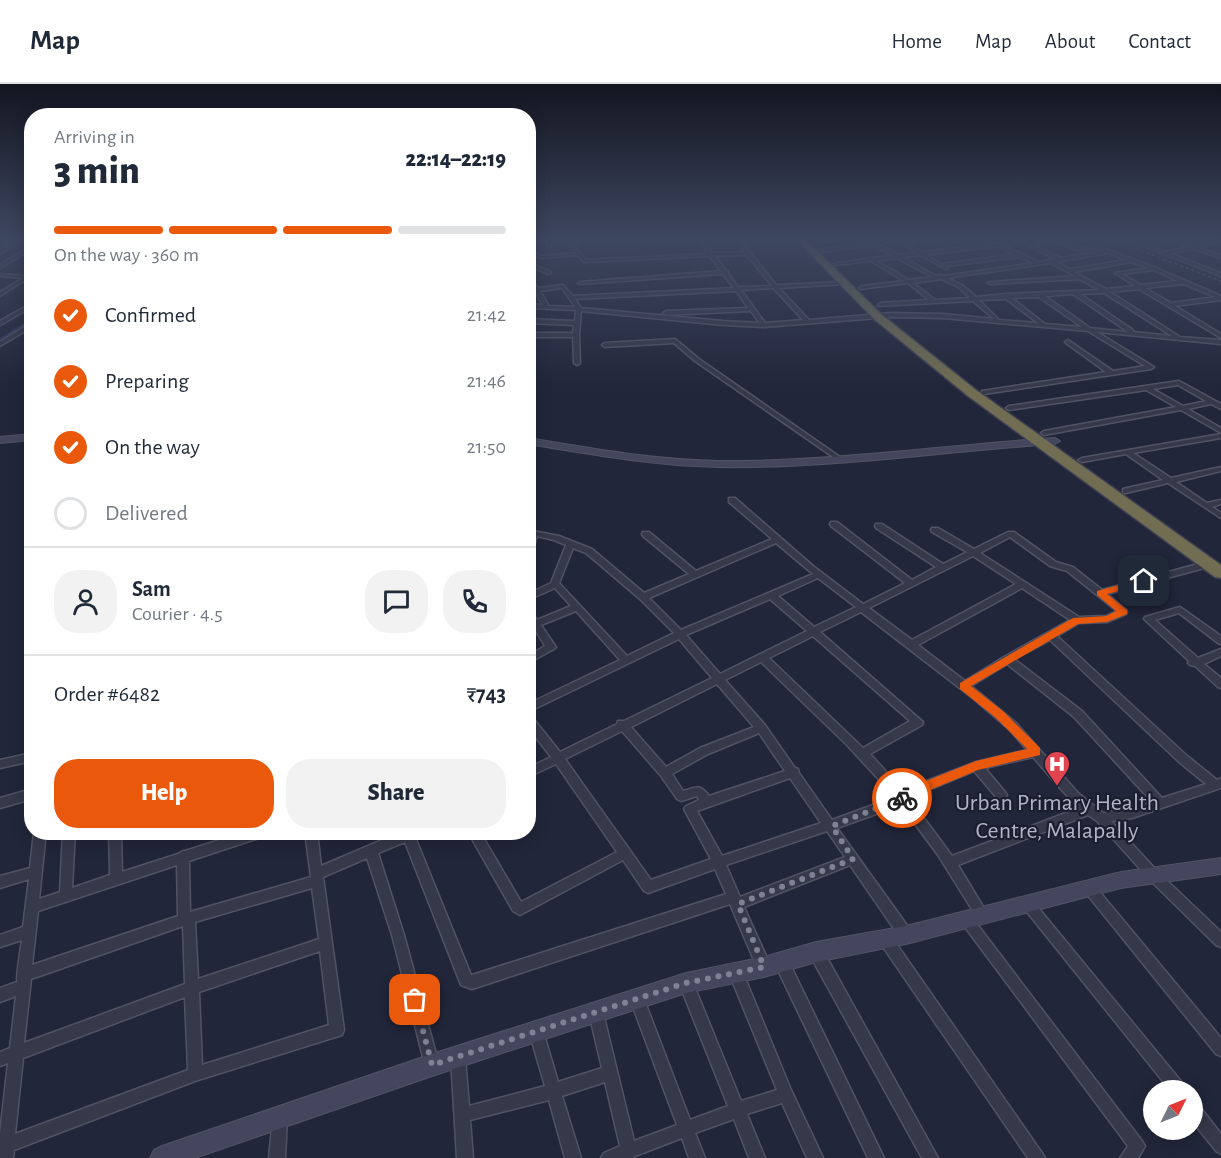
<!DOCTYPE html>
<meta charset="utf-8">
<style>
:root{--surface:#fff;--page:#f2f2f3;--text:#1f2937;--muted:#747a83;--line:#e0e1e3;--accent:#ea580c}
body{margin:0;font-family:"Alegreya Sans",sans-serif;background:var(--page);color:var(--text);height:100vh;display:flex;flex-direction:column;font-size:22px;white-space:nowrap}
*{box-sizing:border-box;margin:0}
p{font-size:20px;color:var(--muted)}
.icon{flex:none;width:33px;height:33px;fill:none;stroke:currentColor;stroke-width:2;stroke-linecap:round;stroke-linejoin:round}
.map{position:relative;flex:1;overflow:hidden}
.sheet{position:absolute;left:24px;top:24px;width:512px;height:732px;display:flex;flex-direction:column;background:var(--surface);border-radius:24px;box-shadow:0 3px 15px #0003}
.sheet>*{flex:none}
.needle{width:39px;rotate:47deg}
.fabs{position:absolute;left:1143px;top:996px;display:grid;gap:12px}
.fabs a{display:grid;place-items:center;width:60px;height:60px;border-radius:50%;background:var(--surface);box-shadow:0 3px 15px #0003;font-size:30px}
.pin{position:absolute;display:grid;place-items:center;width:51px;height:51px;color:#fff;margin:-26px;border-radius:12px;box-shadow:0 3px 9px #0006}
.courier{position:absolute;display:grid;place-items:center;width:60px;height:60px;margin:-30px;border:4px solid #ea580c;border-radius:50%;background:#fff;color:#222;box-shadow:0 2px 8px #0007}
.summary em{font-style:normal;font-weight:800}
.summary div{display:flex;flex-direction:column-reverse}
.summary{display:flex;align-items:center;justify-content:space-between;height:102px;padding:0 30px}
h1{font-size:39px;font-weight:800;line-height:45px}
.bar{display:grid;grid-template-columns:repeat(4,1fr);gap:9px 6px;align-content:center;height:72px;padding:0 30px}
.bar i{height:8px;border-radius:4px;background:var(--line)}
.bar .selected{background:var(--accent)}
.bar p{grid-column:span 4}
.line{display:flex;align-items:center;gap:15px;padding:0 30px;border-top:2px solid var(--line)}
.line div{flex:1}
.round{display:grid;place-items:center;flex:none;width:63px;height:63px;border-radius:24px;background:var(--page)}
ol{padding:0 30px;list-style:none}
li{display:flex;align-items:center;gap:18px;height:66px}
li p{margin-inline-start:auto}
li .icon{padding:6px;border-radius:50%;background:var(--accent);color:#fff;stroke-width:4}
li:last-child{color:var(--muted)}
li i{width:33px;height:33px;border:3px solid var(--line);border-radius:50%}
.primary-button{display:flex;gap:12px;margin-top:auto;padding:12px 30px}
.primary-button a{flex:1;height:69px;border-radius:24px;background:var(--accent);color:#fff;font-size:24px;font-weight:800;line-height:69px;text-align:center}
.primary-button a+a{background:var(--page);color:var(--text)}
header{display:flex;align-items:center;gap:36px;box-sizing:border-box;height:84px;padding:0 30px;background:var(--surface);border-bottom:2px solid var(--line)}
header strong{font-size:28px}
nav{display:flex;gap:33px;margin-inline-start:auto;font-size:21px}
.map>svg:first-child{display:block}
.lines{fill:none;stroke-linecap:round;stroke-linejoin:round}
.canal{fill:#343a5f;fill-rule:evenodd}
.street-casing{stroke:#515365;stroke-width:3}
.secondary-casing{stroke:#515365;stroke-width:2}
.highway-casing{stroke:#3e4052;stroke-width:3}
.street{fill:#36394a;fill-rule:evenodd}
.secondary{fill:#44465d;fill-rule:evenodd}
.highway{fill:#706d53;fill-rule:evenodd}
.rail{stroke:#585b71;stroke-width:1.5;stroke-dasharray:3 3;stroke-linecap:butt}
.route{fill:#ea580c}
.done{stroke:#7f8295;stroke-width:6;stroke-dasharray:0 10.8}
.labels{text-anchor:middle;stroke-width:4.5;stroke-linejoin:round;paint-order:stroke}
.poi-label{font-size:24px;fill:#b1b3c6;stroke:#1b1e2f}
</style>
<header>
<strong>Map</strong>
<nav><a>Home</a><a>Map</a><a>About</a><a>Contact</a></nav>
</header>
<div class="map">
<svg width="1221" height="1074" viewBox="0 0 1221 1074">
<rect width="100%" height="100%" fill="#22263a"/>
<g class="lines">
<path class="canal" d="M32 234V239L0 259V254Z"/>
<g class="street-casing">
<path id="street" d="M19 154H23L0 170V167L13 157H0V155Z
M543 154H547L552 163H548Z
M566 154H570L572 157 684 154 682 155 574 159 585 176 708 170 697 154H701L713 169 745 168 735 154H739L776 201 847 198V199L845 200 779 204 809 236 891 229 943 230 994 235 973 217 878 222V220L880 219 929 216 908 199 860 205 859 204 862 202 904 197 871 177 835 181 833 180 871 174 893 172 873 161 821 168 819 166 893 155 892 154H896L902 157 947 154 906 159 922 168 997 159 1019 157 1013 154H1018L1026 158 1004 162 1039 178 1055 175 1027 161V159L1050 156 1047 154 1056 155 1078 154 1076 155 1061 157 1077 164 1098 162 1156 184 1221 212V216L1175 222 1221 250V254L1139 205 1110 208 1180 253 1221 256V260L1097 248 1154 283 1151 285 984 310 982 309V307L1106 288 1066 259 1065 258 1068 256 1113 287 1145 282 1088 247 943 234 891 233 764 243 723 241 581 227 579 251 580 279 577 281 574 279 573 253H534L532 268 528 269V249H573L574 241 528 239V235L575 237 576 226 528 224V220L543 221 535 208 528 209V205H534L528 197V192L538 204 563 201 573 212 734 204 723 190 580 200 578 199 580 198 721 187 710 172 584 178 578 171 542 174 528 170V167L542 172 576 169ZM897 157 917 169 899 171 878 160ZM1055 158 1077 166 1096 164 1103 167 1061 174 1034 161ZM998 162 1015 170 942 180 926 171ZM1108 169 1127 176 1070 185 1057 178ZM747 171 772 202 738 203 728 189V187H726L715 172ZM921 171 946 185 948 184 946 182 1019 173 1033 179 943 192 940 191 936 192 903 173ZM897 174 932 193 909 196 877 177ZM1132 178 1148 184 1115 189 1135 202 1106 205 1074 188ZM1051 179 1075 192 990 198 988 199 990 200 1079 195 1099 206 1006 210 976 213 962 201 947 194ZM1153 186 1178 197 1141 201 1122 190ZM941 195 958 203 970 214 935 216 913 199ZM1184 200 1215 213 1171 219 1145 204ZM562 204 575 223 549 222 540 207ZM774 204V205L803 236 765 239 741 206ZM736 207 748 224 666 227 663 229 666 231 751 227 760 239 723 237 581 224 575 215ZM1104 209 1172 252 1133 248V246L1080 210ZM1073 210 1128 248 1090 244 1045 212ZM1039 213 1082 243 1045 240 1012 214ZM1006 215 1038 239 999 236 979 216Z
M844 154H853L813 160 811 159Z
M1122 154H1127L1164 168 1189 163 1166 154H1171L1194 162 1221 157V159L1199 164 1221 171V174L1193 165 1169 169 1221 189V192Z
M30 162H32V165L0 184V181Z
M528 178 551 188V189L547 190 528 181Z
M0 190 28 192 32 191V194L20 199 0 212V208L23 194 0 192Z
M30 220H32V223L0 241V237Z
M32 238V243L0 262V258Z
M675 255 699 275 840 373V375H836L695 277 674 259 605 263 602 261 605 259Z
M1179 297 1221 320V325L1211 320 1188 325 1221 344V349L1181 326 1044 351 1041 349 1044 347 1176 323 1146 306 1009 326 1006 324 1009 322ZM1178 301 1206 317 1183 322 1153 305Z
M1221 350V354L1133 369 1171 394 1221 383V387L1176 398 1207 419 1221 416V420L1212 423 1221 429V434L1168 399 1126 409H1123V405L1163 396 1126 370 1082 378 1078 376 1082 374Z
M729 414H735L813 482 863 520 905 499 831 442 830 440 831 438H837L912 496 936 483 876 444 875 442 876 440H882L943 480 967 468 932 448 931 446 932 444H938L974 465 1008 448H1014L1056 478 1073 483 1102 506 1209 477 1212 478 1213 480 1212 482 1107 510 1126 526 1127 528 1126 530 1107 538 1079 539 1057 552 1186 671 1217 696 1221 694V704L1132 734 1111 737 1158 788 1221 848V863L1216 861 1150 796 1097 737 1088 731 958 781 988 831 986 835 982 837 978 835 938 771 901 721 837 744 911 847 912 851 911 855 906 857 901 855 850 781 744 823 771 883 769 888 764 890 759 888 730 820 472 905 461 901 405 758 378 769 404 851 439 981 437 986 432 988 427 986 425 981 392 851 367 774 323 793 344 946 342 951 195 997 14 1066 13 1074H0V1050L8 979 0 982V968L10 964 16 912 0 918V904L17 898C17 885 20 870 22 856L0 863V851L23 843 29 795 0 804V792L30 784 34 748H46L39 815 60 808 63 748H75L72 804 110 791 109 748H121L122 788 178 770 183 767H185L245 748H268L266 752 262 753 189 777 190 828 311 793 305 748H317L321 782 401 748H413L471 891H472L726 810 715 785 648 809 644 807 623 776 520 831 513 827 468 748H480L521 818 617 768 556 680 528 693V684L551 673 528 643V632L532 633 560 668 617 640 618 637H624L712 594 679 555 528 628V620L620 576 576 527 541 541 556 563 554 565 528 579V572L545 562 534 544 528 546V540L530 539 528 536V526L531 527 537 536 571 522 555 504 528 516V510L551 499 566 461 554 456 537 452 532 467 528 470 529 451 528 450V446L559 452 592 465 644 509 689 490 643 452 642 450 643 448H649L696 487 772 455 729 418ZM1010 453 1050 482 1067 487 1117 527 1106 532 1079 533 980 469ZM776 459 813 490 681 546 649 514ZM573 464 586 469 640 515 674 549 627 572 559 499ZM973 472 1016 500 912 556 869 524ZM818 494 856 523 814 543 778 512ZM1022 504 1070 536 1004 573 965 597 918 561ZM770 515 807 547 720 590 686 551ZM861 528 974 615 1009 645 1027 666 976 678 903 706 870 670 922 641 923 638 820 548ZM813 552 910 637 863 664 769 574ZM1050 556 1178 677 1206 700 1162 714 1082 627 1014 575ZM761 578 846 660 895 713 832 736 799 689 798 685 795 684 765 641 725 596ZM1007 580 1074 633 1152 718 1132 724 1103 729 1078 709 1016 639 971 602ZM717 600 754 643 700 664 666 683 631 643ZM622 647 661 692 677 715 681 717 697 712 699 716 686 722 684 725 711 775 651 796 565 675ZM759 649 785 687 709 712C700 700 698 703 683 707L672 690 708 670ZM1033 673 1058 702 1079 724 952 772 909 714 974 687 997 714 1001 716 1005 714 1007 711 1005 708 985 684ZM790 694 821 739 722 772 697 727ZM827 747 845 773 740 813 726 781ZM177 781 178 832 32 881 38 827ZM312 804 319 855 198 895 195 838ZM183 842 185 900 24 959 31 895ZM320 867 329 941 202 981 199 908ZM185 913 188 986 15 1050 23 974Z
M1180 523 1221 552V560L1218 559 1179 529 1155 536 1198 574 1221 565V572L1204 580 1221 594V604L1218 603 1195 582 1190 581 1188 579 1189 577 1144 535 1145 533Z
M32 669V677L0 684V676Z
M32 705V715L0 724V714Z
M1090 799 1094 801 1221 954V972L1216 970 1086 809 1084 805 1086 801Z
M1027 813 1031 815 1184 1001 1186 1006H1170L1023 823 1021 819 1023 815Z
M966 829 970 831 1142 1057 1145 1062 1138 1074H1120L1128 1062 962 839 960 835 962 831Z
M886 850 891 852 1042 1069 1045 1074H1028L881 860 880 856 881 852Z
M816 862 821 863 938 1074H922L811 873 810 868 811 863Z
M781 871 786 872 884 1074H868L776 882 774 877 776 872Z
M736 882 741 884 791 1006 823 1074H807L782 1019 747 1030 765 1074H749L734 1035 695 1049 705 1074H689L682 1054 635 1072 633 1074H601L604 1069 620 1062 605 998 562 1012 581 1074H565L549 1016 470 1036 473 1074H457L451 974 453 969 458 967 463 969 465 974 469 1022 545 1002 529 947 531 942 536 940 541 942 543 947 558 998 602 984 589 929 591 924 596 922 601 924 603 929 634 1057 677 1041 630 915 632 910 637 908 642 910 690 1036 728 1022 679 899 681 894 686 892 691 894 741 1017 777 1006 729 889 731 884Z
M1192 1017 1197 1019 1221 1050V1070L1216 1067 1192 1037Z
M280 1027 285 1029 287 1034 285 1074H269L273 1034 275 1029Z"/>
</g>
<g class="secondary-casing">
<path id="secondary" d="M32 350V356L0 359V353Z
M528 354C591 364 654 376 718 377 831 378 943 361 1055 354L1060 357 1055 360C943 367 831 385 718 383 654 382 591 370 528 360Z
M1221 774V790L1121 804 906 860 816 878 764 893 686 909 432 992 195 1074H150L154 1066 162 1062 432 970 686 889 764 873 816 858 906 842 1121 788Z"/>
</g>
<g class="highway-casing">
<path id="highway" d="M795 154H804L882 231 976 306 1221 481V494L1215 493 968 312 874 235Z"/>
</g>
<use href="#street" class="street"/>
<use href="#secondary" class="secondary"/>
<use href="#highway" class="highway"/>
<path class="rail" d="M1107 154 1221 197"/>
</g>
<linearGradient id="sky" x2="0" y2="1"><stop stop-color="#131520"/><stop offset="0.51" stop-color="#3e4760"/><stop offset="1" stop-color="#3e4760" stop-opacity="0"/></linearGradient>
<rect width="1221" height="304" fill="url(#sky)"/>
<path class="route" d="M1144 494 1147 495V500L1107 510 1127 526V530L1107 538 1078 540 971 602 1004 628 1040 664V671L978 686 908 715 907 718H898L895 712 896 709 976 677 1027 665 996 634 960 605V599L1073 534 1106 532 1116 527 1097 511V507Z"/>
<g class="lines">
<path class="done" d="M415 916 432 981 686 899 764 883 738 820 853 775 832 742 902 714"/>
</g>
<defs>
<g id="hospital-pin" transform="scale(1.35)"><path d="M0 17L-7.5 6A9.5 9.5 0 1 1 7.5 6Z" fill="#e0444e" stroke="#1b1e2f"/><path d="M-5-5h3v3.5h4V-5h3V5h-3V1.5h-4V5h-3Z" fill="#fff"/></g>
</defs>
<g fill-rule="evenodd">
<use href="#hospital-pin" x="1057" y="680"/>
</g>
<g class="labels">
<g class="poi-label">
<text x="1057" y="726">Urban Primary Health<tspan x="1057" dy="28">Centre, Malapally</tspan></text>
</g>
</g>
</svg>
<div class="fabs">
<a><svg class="needle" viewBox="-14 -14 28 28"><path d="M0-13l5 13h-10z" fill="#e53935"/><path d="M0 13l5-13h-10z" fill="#747a83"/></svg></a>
</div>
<div class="pin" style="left:415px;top:916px;background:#ea580c"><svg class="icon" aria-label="bag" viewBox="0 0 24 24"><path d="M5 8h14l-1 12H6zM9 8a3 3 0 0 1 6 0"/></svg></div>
<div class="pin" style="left:1144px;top:497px;background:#1f2937"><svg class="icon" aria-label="home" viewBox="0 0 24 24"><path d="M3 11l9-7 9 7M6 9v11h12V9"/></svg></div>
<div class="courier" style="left:902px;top:714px"><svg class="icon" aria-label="bike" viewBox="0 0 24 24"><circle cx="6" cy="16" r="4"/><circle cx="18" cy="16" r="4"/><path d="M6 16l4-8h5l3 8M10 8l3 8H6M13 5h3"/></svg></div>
<section class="sheet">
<div class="summary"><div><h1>3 min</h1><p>Arriving in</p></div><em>22:14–22:19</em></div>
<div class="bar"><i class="selected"></i><i class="selected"></i><i class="selected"></i><i></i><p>On the way · 360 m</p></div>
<ol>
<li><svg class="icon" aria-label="check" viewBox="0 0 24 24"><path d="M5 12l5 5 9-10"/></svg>Confirmed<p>21:42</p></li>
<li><svg class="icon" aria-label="check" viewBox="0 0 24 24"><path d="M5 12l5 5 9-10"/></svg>Preparing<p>21:46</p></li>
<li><svg class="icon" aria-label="check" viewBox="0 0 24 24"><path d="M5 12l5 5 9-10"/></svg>On the way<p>21:50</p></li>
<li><i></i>Delivered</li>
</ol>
<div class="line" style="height:108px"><a class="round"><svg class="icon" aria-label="person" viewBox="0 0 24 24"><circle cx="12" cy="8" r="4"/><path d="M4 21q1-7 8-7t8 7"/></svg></a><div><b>Sam</b><p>Courier · 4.5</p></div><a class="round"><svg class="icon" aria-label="chat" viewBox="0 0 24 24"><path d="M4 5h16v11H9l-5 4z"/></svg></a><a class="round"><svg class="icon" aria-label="phone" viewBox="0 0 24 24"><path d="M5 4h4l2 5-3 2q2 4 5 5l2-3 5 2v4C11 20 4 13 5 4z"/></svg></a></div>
<div class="line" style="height:78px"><div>Order #6482</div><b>₹743</b></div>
<div class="primary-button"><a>Help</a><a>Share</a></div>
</section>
</div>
